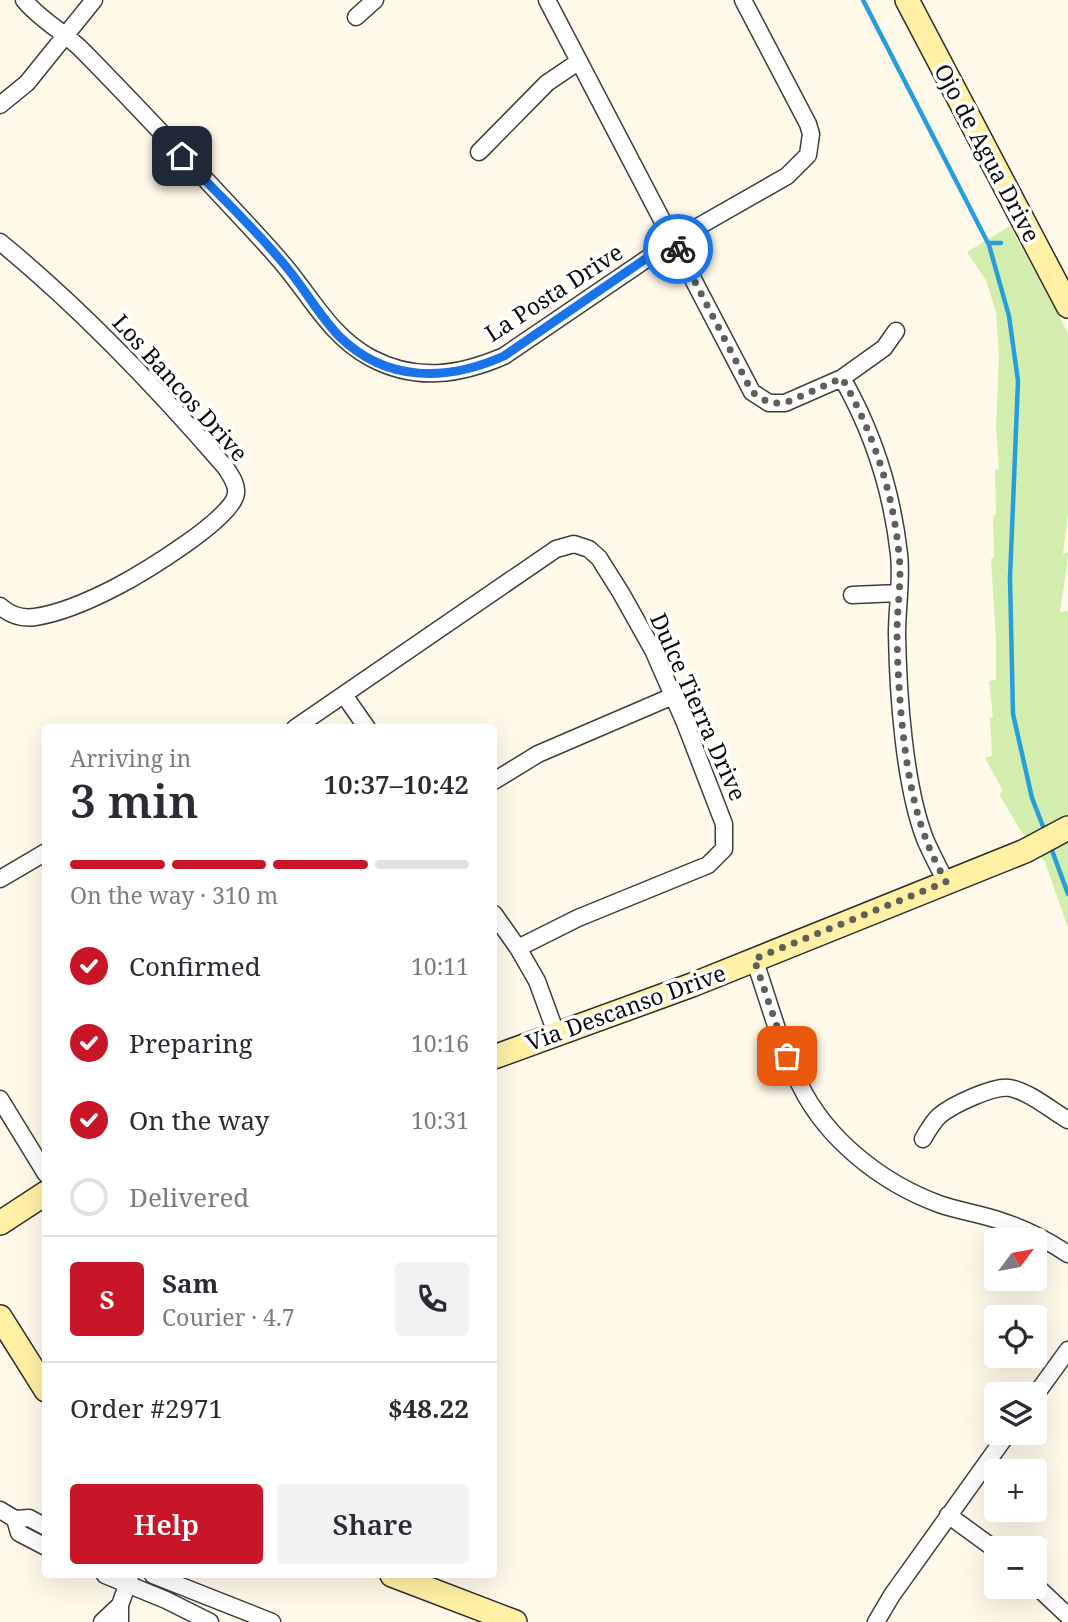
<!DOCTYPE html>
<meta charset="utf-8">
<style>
:root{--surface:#fff;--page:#f2f2f3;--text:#2b2b33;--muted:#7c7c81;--line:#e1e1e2;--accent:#c81628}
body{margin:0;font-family:"Noto Serif",serif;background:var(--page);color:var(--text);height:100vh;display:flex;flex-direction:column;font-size:26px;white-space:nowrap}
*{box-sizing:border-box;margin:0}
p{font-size:23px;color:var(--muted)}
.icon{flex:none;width:38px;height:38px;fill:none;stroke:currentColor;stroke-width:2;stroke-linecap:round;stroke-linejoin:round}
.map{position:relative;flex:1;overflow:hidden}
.details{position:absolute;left:42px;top:724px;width:455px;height:854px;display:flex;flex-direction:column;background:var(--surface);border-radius:7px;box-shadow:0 7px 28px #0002}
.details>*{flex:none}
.needle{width:46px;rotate:58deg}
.controls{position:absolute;left:984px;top:1228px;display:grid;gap:14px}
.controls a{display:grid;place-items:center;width:63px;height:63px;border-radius:7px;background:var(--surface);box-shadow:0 7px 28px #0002;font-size:35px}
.pin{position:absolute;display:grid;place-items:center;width:60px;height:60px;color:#fff;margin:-30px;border-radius:14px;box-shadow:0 4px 10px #0006}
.courier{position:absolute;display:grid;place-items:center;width:70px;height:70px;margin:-35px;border:5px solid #1a73e8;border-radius:50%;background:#fff;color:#222;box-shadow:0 2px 9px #0007}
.summary em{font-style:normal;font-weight:600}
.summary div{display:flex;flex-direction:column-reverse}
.summary{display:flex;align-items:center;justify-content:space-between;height:119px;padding:0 28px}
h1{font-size:46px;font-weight:600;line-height:52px}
.bar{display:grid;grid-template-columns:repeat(4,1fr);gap:10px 7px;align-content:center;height:84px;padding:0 28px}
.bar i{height:9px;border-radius:5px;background:var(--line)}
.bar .current{background:var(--accent)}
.bar p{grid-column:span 4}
.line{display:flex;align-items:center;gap:18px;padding:0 28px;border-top:2px solid var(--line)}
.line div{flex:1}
.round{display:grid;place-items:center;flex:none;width:74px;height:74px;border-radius:7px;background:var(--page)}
ol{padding:0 28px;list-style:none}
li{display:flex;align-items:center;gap:21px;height:77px}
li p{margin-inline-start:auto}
li .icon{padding:7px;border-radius:50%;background:var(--accent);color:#fff;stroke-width:4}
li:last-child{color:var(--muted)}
li i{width:38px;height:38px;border:4px solid var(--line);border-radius:50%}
.button{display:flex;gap:14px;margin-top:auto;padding:14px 28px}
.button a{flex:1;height:80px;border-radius:7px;background:var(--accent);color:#fff;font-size:28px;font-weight:600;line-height:80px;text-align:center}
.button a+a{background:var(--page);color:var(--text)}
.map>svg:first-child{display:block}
.green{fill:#d3edaf}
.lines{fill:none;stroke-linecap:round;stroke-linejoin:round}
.stream{stroke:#279ddb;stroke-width:4.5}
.street-casing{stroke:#3e3e3e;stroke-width:19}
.secondary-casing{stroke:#2d2d2d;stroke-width:26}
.street{stroke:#fff;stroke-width:16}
.secondary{stroke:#fff0a4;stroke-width:23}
.done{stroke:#605e59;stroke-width:7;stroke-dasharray:0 12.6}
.route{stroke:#1a73e8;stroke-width:9}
.labels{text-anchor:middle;stroke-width:7;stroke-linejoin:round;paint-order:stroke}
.street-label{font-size:23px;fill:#0b0b0b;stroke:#fff}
</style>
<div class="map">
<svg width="1068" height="1622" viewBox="0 0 1068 1622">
<rect width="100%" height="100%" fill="#fff9e9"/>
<path class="green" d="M1010 226 1068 333V512L1063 554 1068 552V557L1060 612 1068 611V928L1045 862 1019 828 999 794 1003 791 985 758 992 756 990 718 993 717 989 681 996 680V640L991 559 994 558 993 516 996 514 995 470 999 469 996 426 999 355 996 312 986 280 967 252Z"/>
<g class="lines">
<path class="stream" d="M863 0 989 245 1009 316 1018 381 1010 578 1013 714 1032 798 1046 834
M988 243H1001
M1050 845 1068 894"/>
<g class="street-casing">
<path id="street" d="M24 0C41 21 66 33 84 52 140 109 195 168 249 226 262 240 276 255 288 270 314 302 333 338 371 358 416 382 460 375 504 356L673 241 787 176 808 155 811 134 808 124 743 0
M547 0 752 392 769 403H785L842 378 884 348 896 331
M356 17 375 0
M0 105 27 83 94 0
M479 152 547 83 578 62
M0 242C83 310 156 387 226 468 230 475 237 483 236 493 235 518 139 575 116 587 91 600 62 613 35 617 21 619 10 615 0 606
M842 378C873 432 892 492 899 554 902 580 897 607 897 634 898 693 904 784 925 839 931 853 939 868 946 882
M852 595 899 593
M344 695 367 728
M295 728 556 549 574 544 589 549 599 558 621 593 653 650 685 723 724 824V849L708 865 578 918 518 948
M494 781 538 754 673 696
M0 879 46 852
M494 914 518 948 537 981 556 1033
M754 959C769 1001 780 1046 800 1085 827 1140 882 1183 939 1204 959 1211 981 1214 1001 1221 1026 1229 1047 1240 1068 1254
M0 1099 46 1174
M923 1139C928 1130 932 1123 939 1116 952 1105 994 1085 1010 1088 1030 1092 1051 1110 1068 1120
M1034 1397 1068 1350
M0 1510 15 1519 29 1518 46 1527
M948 1515 996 1550
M15 1519 19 1533 46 1547
M105 1575 166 1600 210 1622
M153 1575 272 1622
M1034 1584 1068 1616
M102 1622 120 1605
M120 1622V1605L130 1577
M876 1622 892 1595 1008 1433"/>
</g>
<g class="secondary-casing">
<path id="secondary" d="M907 0 1068 306
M494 1057 692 985 1025 851 1068 828
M0 1223 46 1193
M0 1317 46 1390
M392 1575 515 1622"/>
</g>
<use href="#street" class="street"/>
<use href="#secondary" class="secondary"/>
</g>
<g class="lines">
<path class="done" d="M678 249 752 392 769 403H785L842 378C873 432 893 492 899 554 902 580 897 607 897 634 898 693 904 784 926 839 931 854 939 868 946 882L754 959 787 1056"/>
<path class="route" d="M182 156C217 194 256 229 288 269 306 291 320 317 340 337 387 383 448 381 504 356L673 240 678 249"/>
</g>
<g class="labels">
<g class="street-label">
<text transform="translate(987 153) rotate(62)" y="8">Ojo de Agua Drive</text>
<text transform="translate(554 293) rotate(-33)" y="8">La Posta Drive</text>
<text transform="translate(180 388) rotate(48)" y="8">Los Bancos Drive</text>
<text transform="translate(698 707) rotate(66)" y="8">Dulce Tierra Drive</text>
<text transform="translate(626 1008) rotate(-20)" y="8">Via Descanso Drive</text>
</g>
</g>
</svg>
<div class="controls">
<a><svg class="needle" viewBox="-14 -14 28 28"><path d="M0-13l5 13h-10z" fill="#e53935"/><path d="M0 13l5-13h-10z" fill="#7c7c81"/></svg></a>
<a><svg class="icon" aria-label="locate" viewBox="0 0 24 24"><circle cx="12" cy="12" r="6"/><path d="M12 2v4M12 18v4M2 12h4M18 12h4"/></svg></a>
<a><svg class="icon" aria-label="layers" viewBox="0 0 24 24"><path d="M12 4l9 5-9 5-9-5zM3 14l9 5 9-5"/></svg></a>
<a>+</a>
<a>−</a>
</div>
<div class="pin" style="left:787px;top:1056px;background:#ea580c"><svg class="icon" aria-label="bag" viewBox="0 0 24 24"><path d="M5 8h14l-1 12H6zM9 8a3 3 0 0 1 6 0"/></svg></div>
<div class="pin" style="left:182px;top:156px;background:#1f2937"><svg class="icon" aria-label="home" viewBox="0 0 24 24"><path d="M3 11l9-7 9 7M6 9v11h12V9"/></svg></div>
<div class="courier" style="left:678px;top:249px"><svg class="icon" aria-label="bike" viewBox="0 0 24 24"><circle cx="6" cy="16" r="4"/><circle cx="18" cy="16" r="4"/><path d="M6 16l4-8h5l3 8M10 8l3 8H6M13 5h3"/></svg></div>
<section class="details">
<div class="summary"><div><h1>3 min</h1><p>Arriving in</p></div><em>10:37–10:42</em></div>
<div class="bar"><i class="current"></i><i class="current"></i><i class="current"></i><i></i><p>On the way · 310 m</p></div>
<ol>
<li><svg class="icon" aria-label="check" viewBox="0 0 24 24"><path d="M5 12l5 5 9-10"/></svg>Confirmed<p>10:11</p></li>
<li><svg class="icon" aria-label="check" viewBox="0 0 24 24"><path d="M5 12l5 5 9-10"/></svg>Preparing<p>10:16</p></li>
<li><svg class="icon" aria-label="check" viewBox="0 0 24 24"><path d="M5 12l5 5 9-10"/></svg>On the way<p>10:31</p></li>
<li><i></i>Delivered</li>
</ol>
<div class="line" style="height:126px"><b class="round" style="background:var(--accent);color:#fff">S</b><div><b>Sam</b><p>Courier · 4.7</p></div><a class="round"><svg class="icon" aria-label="phone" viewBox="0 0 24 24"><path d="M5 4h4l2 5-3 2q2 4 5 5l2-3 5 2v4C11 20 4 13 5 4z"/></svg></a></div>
<div class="line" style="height:91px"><div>Order #2971</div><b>$48.22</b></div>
<div class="button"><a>Help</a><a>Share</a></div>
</section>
</div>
